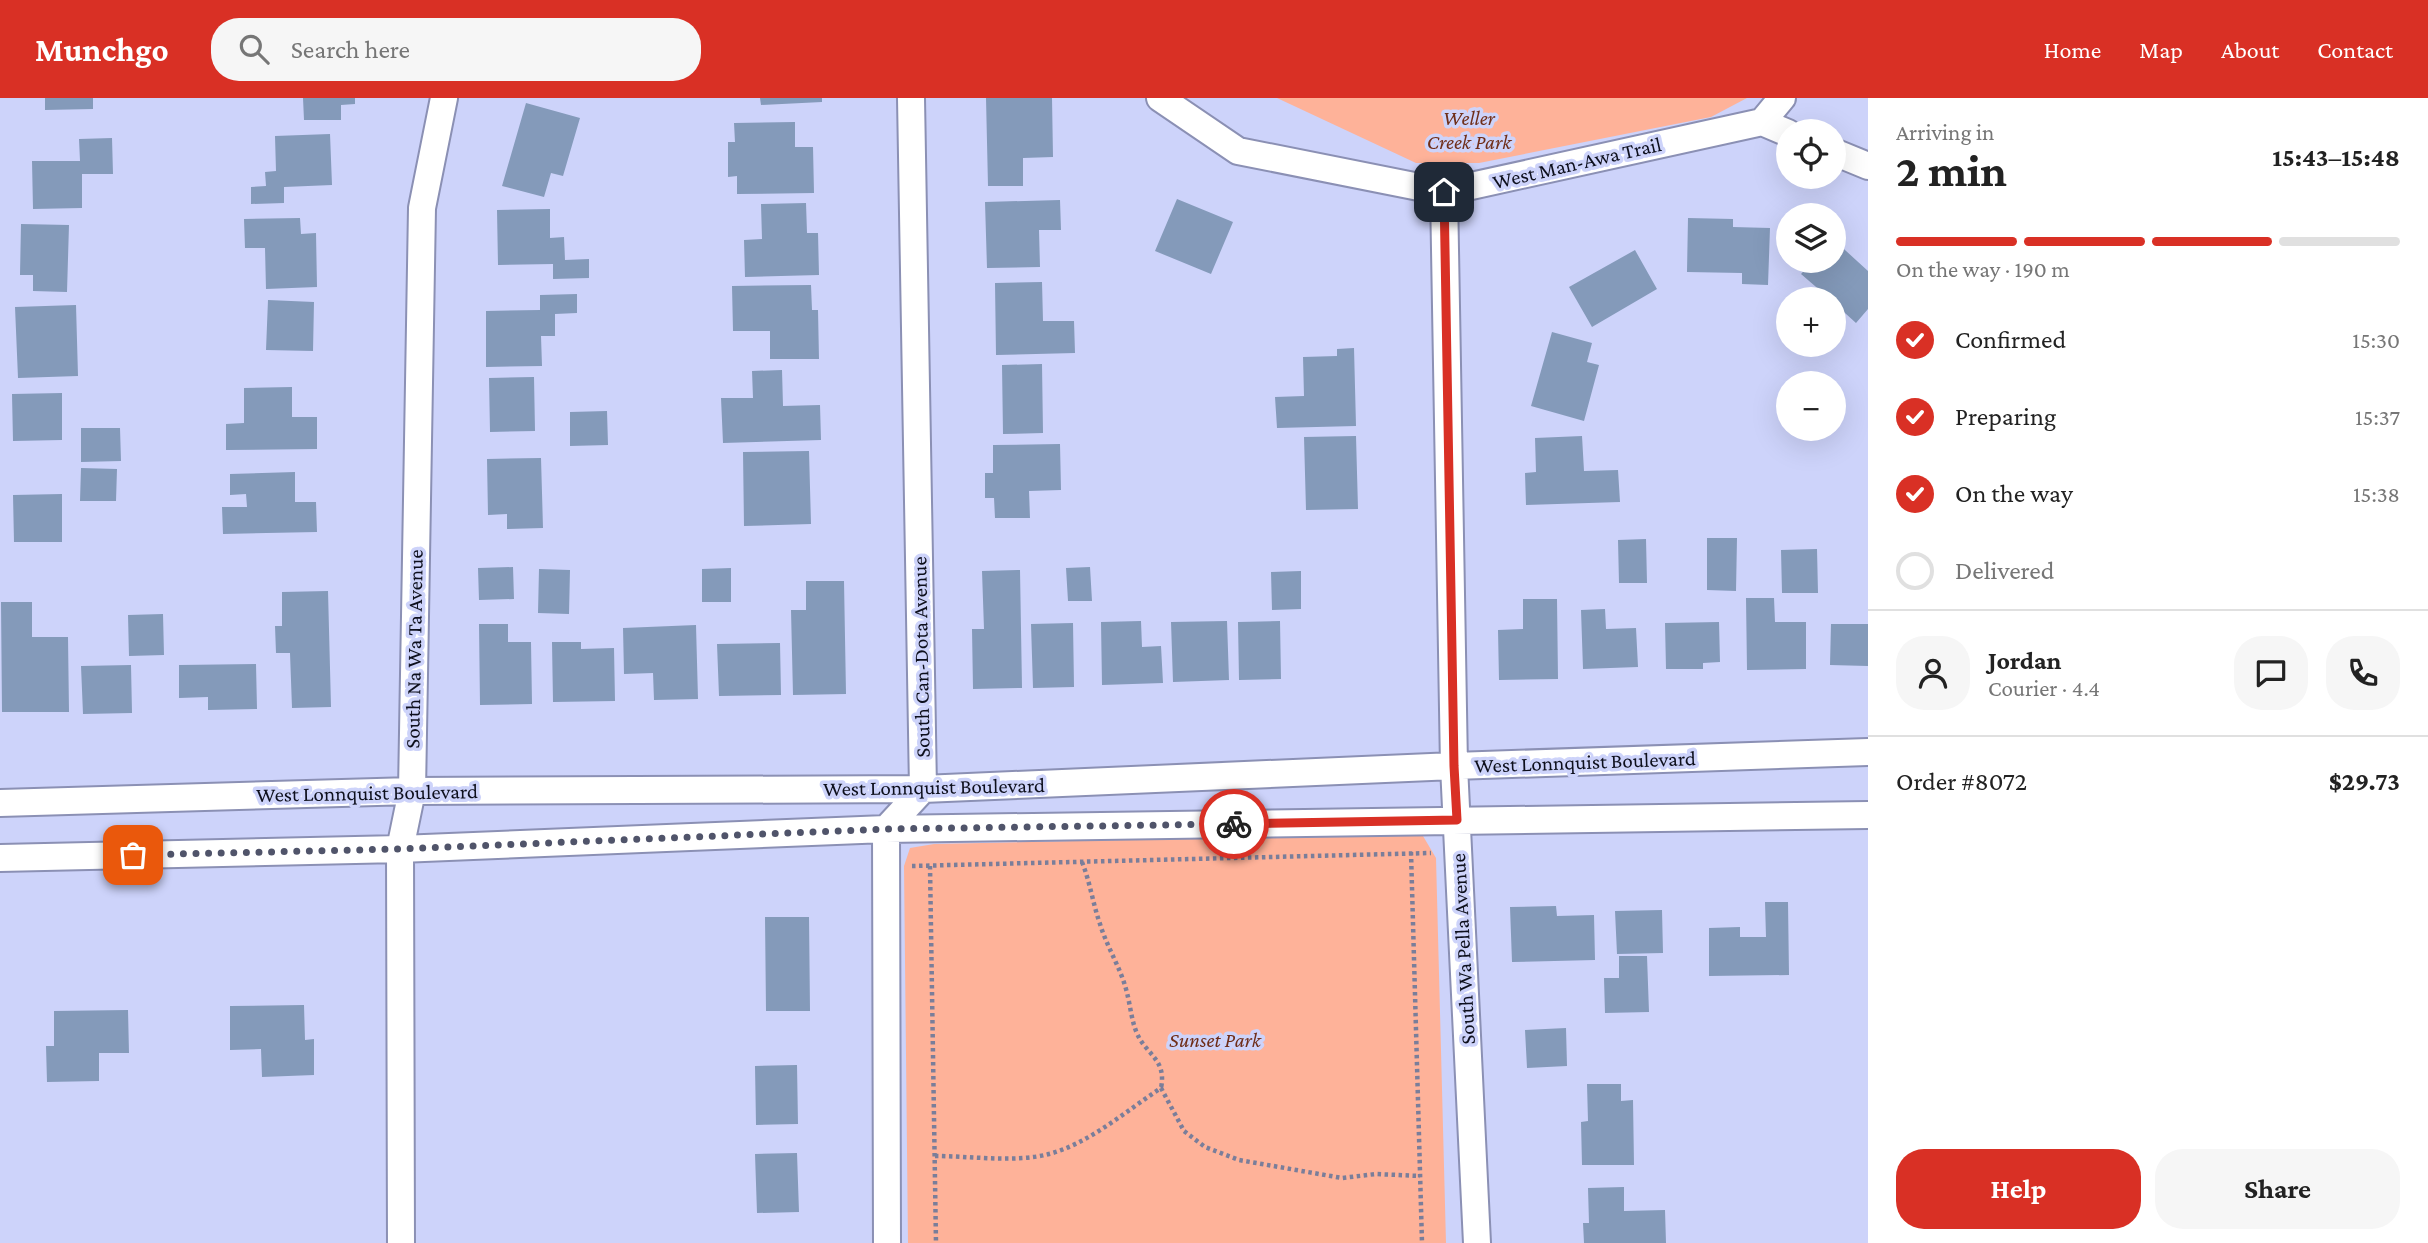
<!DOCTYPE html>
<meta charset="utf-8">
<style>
:root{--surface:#fff;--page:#f6f6f6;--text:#222;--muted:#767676;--line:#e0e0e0;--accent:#d93025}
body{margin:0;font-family:"Crimson Pro",serif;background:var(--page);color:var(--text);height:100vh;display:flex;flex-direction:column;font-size:26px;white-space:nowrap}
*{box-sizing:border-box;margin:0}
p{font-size:23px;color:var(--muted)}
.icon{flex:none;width:38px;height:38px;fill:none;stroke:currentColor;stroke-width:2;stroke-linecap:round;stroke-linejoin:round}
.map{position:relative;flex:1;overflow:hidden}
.sheet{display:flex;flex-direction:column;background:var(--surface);width:560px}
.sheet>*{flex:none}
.tools{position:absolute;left:1776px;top:21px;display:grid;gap:14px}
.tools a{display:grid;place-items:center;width:70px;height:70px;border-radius:50%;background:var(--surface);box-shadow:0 7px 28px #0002;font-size:35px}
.pin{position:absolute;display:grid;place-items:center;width:60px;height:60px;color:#fff;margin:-30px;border-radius:14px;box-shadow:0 4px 10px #0006}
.courier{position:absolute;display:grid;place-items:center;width:70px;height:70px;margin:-35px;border:5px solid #d93025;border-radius:50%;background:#fff;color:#222;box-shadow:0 2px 9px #0007}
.overview em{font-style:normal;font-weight:700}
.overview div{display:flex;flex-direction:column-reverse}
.overview{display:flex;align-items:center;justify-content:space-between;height:119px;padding:0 28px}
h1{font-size:46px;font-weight:700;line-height:52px}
.bar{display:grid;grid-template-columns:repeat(4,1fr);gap:10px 7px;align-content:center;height:84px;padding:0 28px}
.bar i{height:9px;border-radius:5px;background:var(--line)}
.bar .selected{background:var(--accent)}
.bar p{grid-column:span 4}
.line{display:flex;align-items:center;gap:18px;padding:0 28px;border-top:2px solid var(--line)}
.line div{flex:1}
.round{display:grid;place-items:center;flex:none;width:74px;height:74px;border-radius:28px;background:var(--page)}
ol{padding:0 28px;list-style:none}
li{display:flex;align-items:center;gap:21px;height:77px}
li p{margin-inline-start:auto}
li .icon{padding:7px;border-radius:50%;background:var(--accent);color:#fff;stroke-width:4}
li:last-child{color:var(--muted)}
li i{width:38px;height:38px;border:4px solid var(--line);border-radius:50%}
.cta{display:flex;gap:14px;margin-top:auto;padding:14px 28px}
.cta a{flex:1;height:80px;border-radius:28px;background:var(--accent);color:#fff;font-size:28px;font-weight:700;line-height:80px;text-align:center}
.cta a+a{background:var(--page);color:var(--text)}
header{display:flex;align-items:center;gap:42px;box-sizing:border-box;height:98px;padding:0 35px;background:var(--accent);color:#fff}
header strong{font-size:33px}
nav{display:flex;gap:38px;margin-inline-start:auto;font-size:24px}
.search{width:490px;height:63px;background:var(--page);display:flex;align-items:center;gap:18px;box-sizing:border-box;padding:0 24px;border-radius:28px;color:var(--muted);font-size:26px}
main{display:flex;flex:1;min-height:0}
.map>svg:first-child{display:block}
.green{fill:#feb299}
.building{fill:#849aba}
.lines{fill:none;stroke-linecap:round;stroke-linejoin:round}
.minor-casing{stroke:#8b90b4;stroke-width:30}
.path{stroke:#7a7e9a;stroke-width:4.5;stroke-dasharray:3.5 3.5;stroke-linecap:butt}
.minor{stroke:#fff;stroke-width:26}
.done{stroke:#50546a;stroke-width:7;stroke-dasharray:0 12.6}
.route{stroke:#d93025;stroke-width:9}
.labels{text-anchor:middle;stroke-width:7;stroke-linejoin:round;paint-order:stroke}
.park-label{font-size:21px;font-style:italic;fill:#6f2e19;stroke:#cdd3fa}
.street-label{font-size:21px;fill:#0d0f1c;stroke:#cdd3fa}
</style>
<header>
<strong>Munchgo</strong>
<div class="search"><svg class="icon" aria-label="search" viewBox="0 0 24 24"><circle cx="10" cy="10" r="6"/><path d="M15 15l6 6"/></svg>Search here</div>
<nav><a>Home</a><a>Map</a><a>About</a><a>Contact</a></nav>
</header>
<main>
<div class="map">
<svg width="1868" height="1145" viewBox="0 0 1868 1145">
<rect width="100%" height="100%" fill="#cdd3fa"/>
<path class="green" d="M1277 0H1747L1711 19 1479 65H1416Z
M1406 736 1423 738 1436 760 1446 1145H908L904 768 910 750 934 746Z"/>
<path class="building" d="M45 0H93V11L45 12Z
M303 0H355V6L341 7V22H304Z
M760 0H822V4L761 7Z
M986 0H1052L1053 59 1023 60V88H988Z
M526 5 580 20 563 78 551 75 544 99 502 88Z
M795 24V49H813L814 95 737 96V78L728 79V44H735L734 25Z
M330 36 332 87 284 89V105L251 106V89L266 88 265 74 276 73 275 38Z
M112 40 113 76H82V110L33 111 32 63H80L79 41Z
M1177 101 1233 124 1211 176 1155 153Z
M1060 102 1061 132H1039L1040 169 987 170 985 104Z
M806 105 807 135H818L819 177 745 179 744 142 762 141 761 106Z
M550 111V140L564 139 565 162 589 161V180L553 181V166L498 167 497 112Z
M300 120 301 136 316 135 317 189 266 191 265 150H245L244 121Z
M1688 120 1733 121V129L1770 130 1768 187 1742 186V175L1687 174Z
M21 126 69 127 67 194 33 193V177H20Z
M1834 142 1868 173V211L1856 225 1834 205V201H1830L1801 176 1813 163H1834Z
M1635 152 1657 191 1592 229 1569 189Z
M1042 184 1043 223H1074L1075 255 996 257 995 185Z
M811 187 812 212H818L819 261H770V233H733L732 188Z
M577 196V215L555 216V238H541L542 268 486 269V213L540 212V197Z
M268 202 314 204 313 253 266 252Z
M76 207 78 278 18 280 15 209Z
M1552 234 1592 245 1587 264 1599 267 1584 323 1531 308Z
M1354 250 1356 328 1277 330 1275 299 1304 298 1303 259 1337 258V251Z
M1042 266 1043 335 1003 336 1002 267Z
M782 272 783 308 820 307 821 342 723 345 721 300H753L752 273Z
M534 279 535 333 490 334 489 280Z
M292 289V319H317V351L226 352V326L244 325V290Z
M62 295V342L13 343 12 296Z
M607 313 608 347 570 348V314Z
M81 330H120L121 363 81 364Z
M1356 338 1358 411 1306 412 1304 339Z
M1582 338 1584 373 1618 372 1620 404 1526 407 1525 375 1536 374 1535 340Z
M1060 346 1061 392 1029 393 1030 420H995L994 400H985V375H993V347Z
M809 353 811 426 744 428 743 354Z
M541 360 543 430 507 431V416L488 417 487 361Z
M81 370 117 371 116 403H80Z
M295 374V404H316L317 434 223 436 222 409H247L246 396 230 397V376Z
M62 396V444H14L13 397Z
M1707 440H1737L1736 493 1707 492Z
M1646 441 1647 485H1619L1618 442Z
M1817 451 1818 495H1782L1781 452Z
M513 469 514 501 479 502 478 470Z
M1090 469 1092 503H1068L1066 470Z
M731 470V504H702V471Z
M539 471 570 472 569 516 538 515Z
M1020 472 1022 590 973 591 972 531H984L982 473Z
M1301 473V511L1272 512 1271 474Z
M806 483H844L846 596 793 597 791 512H806Z
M328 493 331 609 292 610 290 555H276L275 528H282V494Z
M1746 500H1774L1775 524H1806V571L1747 572Z
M1523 501H1557L1558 581 1499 582 1498 532 1523 531Z
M1 504H32V539H68L69 614H2Z
M1605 511 1606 531 1636 530 1638 569 1583 571 1581 512Z
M163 516 164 557 129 558 128 517Z
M1141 523 1142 549 1161 548 1163 585 1102 587 1101 524Z
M1227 523 1229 582 1173 584 1171 524Z
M1280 523 1281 581 1239 582 1238 524Z
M1719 524 1720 564 1703 565V571H1666L1665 525Z
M1073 525 1074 589 1033 590 1031 526Z
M479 526H508V544H531L532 606 480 607Z
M1831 526H1868V568L1830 567Z
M696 527 698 601 654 602 653 575 624 576 623 530Z
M552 544H581V551L614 550 615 603 553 604Z
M780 545 781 597 719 598 717 546Z
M256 566 257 611 208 612V599L179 600V567Z
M131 567 132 615 83 616 81 568Z
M1765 804H1788L1789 877 1709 878V830L1740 829V839H1766Z
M1556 808 1557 818 1594 817 1595 862 1512 864 1510 809Z
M1662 812 1663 855 1617 856 1615 813Z
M765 819H809L810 913H766Z
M1619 858H1647L1649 914 1605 915 1604 880H1619Z
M304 907 305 942 314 941V977L262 979 261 951 230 952V908Z
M128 912 129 955H99V983L47 984 46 948H54V913Z
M1566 930 1567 968 1527 970 1525 932Z
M797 967 798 1026 756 1027 755 968Z
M1587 986H1621V1003L1633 1002 1634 1067H1582L1581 1024 1588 1023Z
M797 1055 799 1114 757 1115 755 1056Z
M1624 1089V1113L1665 1112 1666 1145H1584L1583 1125H1589L1588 1090Z"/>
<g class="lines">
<g class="minor-casing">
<path id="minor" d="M1160 0 1238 53 1444 94 1762 24 1788 35
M1762 24 1782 0
M1834 54 1868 68
M1444 94 1454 668 1477 1145
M0 705 412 693 923 691 1454 668 1868 654
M0 760 400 751 886 731 1868 717
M401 1145 400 751 412 693 422 110 444 0
M887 1145 886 731 923 691 911 0"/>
</g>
<path class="path" d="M1411 754 1422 1145
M1082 764C1090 784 1093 806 1100 826 1107 849 1120 869 1126 891 1130 905 1131 920 1136 933 1145 957 1167 960 1161 990
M912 768 1431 755
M930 768 936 1145
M935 1058C970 1058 1016 1065 1049 1056 1090 1045 1126 1013 1161 990L1184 1033 1205 1049 1239 1062 1342 1080 1376 1076 1420 1078"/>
<use href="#minor" class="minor"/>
</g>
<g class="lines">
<path class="done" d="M133 757 400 751 886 731 1234 726"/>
<path class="route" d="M1234 726 1457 722 1454 668 1444 94"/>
</g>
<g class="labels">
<g class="park-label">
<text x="1469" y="27">Weller<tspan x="1469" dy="24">Creek Park</tspan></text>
<text x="1215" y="949">Sunset Park</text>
</g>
<g class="street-label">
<text transform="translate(1577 65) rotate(-13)" y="7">West Man-Awa Trail</text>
<text transform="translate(414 551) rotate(-89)" y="7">South Na Wa Ta Avenue</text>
<text transform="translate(921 559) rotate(-91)" y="7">South Can-Dota Avenue</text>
<text transform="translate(1585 664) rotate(-2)" y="7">West Lonnquist Boulevard</text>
<text transform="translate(934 689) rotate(-1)" y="7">West Lonnquist Boulevard</text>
<text transform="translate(367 695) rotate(-1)" y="7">West Lonnquist Boulevard</text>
<text transform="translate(1463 851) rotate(-93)" y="7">South Wa Pella Avenue</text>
</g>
</g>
</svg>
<div class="tools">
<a><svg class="icon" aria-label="locate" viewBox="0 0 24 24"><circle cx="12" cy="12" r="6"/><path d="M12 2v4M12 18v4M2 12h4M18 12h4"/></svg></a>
<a><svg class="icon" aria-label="layers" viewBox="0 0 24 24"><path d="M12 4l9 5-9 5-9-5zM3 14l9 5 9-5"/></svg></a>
<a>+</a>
<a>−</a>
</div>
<div class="pin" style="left:133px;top:757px;background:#ea580c"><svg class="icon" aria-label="bag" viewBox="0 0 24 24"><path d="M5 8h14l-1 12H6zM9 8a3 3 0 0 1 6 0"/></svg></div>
<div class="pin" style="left:1444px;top:94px;background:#1f2937"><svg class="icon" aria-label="home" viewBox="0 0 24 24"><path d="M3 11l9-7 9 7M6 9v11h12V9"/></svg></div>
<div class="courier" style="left:1234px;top:726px"><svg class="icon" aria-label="bike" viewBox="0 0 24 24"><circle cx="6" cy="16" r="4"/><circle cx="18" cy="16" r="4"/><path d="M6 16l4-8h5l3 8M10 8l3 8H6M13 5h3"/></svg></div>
</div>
<section class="sheet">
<div class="overview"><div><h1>2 min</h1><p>Arriving in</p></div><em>15:43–15:48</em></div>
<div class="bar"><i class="selected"></i><i class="selected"></i><i class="selected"></i><i></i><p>On the way · 190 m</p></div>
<ol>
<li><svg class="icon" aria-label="check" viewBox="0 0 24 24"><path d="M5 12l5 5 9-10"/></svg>Confirmed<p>15:30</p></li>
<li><svg class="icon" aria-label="check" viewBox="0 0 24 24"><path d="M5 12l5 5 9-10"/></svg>Preparing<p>15:37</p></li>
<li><svg class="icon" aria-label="check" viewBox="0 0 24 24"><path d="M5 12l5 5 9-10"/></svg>On the way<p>15:38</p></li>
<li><i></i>Delivered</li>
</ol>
<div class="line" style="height:126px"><a class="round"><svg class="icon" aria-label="person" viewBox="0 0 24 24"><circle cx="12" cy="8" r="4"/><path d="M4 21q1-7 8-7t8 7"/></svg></a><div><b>Jordan</b><p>Courier · 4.4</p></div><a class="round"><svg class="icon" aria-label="chat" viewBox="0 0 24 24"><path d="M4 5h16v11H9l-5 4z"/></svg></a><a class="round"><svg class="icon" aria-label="phone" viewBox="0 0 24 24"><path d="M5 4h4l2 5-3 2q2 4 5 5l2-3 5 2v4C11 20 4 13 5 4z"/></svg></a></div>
<div class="line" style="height:91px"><div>Order #8072</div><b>$29.73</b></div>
<div class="cta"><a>Help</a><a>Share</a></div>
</section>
</main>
